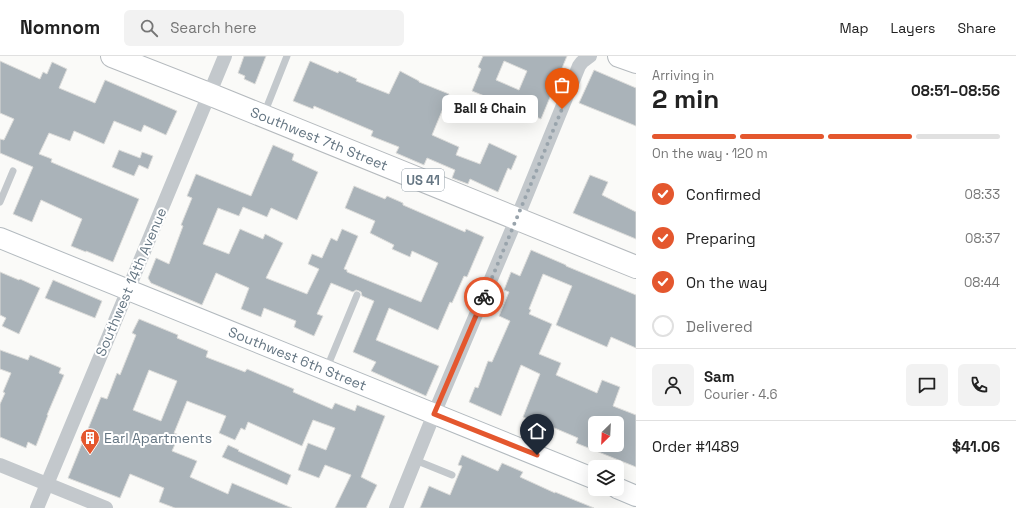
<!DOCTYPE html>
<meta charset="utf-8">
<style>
:root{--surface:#fff;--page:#f2f2f2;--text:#222;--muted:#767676;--line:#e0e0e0;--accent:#e4572e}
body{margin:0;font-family:"Space Grotesk",sans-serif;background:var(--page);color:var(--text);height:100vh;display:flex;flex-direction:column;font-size:15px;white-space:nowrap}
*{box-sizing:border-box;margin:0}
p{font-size:13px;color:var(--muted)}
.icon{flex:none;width:22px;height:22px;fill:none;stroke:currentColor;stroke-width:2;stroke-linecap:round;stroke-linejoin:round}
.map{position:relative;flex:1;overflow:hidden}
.details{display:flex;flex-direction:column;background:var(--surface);width:380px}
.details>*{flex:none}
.needle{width:26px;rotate:204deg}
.controls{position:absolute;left:588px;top:360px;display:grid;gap:8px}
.controls a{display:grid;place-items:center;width:36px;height:36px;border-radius:6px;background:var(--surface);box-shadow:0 4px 16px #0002;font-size:20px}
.pin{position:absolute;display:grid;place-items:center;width:34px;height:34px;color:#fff;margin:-41px -17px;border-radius:50% 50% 50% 0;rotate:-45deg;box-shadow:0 0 4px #0007}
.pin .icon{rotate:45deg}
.courier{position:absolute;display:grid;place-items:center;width:40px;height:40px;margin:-20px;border:3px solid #e4572e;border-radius:50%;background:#fff;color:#222;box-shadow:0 1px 5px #0007}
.bubble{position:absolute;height:28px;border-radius:6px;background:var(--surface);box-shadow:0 4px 16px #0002;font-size:13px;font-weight:700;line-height:28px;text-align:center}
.headline em{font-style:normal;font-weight:700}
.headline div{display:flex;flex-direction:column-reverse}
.headline{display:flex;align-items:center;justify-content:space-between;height:68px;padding:0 16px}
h1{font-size:26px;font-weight:700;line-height:30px}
.bar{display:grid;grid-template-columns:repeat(4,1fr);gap:6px 4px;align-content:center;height:48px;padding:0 16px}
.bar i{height:5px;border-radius:3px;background:var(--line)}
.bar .selected{background:var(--accent)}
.bar p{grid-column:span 4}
.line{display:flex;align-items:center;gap:10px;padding:0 16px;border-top:1px solid var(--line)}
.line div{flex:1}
.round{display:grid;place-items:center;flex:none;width:42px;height:42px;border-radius:6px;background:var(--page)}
ol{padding:0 16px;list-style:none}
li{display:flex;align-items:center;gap:12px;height:44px}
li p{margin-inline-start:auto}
li .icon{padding:4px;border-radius:50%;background:var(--accent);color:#fff;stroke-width:4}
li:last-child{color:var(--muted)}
li i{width:22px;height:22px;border:2px solid var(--line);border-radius:50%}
header{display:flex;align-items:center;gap:24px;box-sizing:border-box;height:56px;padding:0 20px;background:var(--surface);border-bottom:1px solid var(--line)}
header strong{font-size:19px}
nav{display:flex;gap:22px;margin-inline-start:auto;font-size:14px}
.search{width:280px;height:36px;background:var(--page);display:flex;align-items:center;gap:10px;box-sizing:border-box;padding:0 14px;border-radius:6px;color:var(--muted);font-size:15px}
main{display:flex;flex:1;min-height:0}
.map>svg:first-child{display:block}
.building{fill:#aab3b9;stroke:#dcdcda;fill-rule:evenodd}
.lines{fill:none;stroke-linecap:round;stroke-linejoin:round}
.secondary-casing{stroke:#b3babf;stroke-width:22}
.primary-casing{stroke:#b5babe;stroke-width:24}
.lane{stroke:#c3c8cc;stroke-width:7}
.street{stroke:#c3c8cc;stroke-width:14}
.secondary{stroke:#fff;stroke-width:20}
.primary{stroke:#fff;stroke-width:22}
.done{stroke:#99a4ac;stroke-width:4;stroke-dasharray:0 7.2}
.route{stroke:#e4572e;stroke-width:5}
.labels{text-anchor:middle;stroke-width:4;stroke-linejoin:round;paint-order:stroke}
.shield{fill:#fff;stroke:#939fa8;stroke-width:1}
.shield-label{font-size:13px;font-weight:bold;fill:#657683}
.street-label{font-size:14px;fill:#657683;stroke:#fff}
.poi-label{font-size:14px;fill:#657683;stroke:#fff;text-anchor:start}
</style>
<header>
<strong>Nomnom</strong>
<div class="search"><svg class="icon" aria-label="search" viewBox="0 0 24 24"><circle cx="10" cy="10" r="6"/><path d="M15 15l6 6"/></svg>Search here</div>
<nav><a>Map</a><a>Layers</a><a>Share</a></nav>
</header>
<main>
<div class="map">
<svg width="636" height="452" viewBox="0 0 636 452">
<rect width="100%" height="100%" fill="#fafaf8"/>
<path class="building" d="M244 0H266L255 28 244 23 245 20 238 17Z
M483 0H567L541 63 472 35 481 13 478 11ZM504 5 527 15 519 34 496 24Z
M0 5 40 23 43 16 47 18 52 6 67 13 59 32 95 47 105 24 177 55 166 79 144 69 141 76 114 65 104 88 74 75 70 85 49 77 39 98 52 103 51 106 139 143 113 206 86 195V196L71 190 82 163 41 144 32 166 13 158 33 111 0 97V83L4 84 14 63 0 57Z
M310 5 338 17 339 15 357 23 356 25 389 38 400 15 419 25V26L449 38 432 79 459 91 456 99 480 108 489 87 517 100 511 114 508 112 498 136 470 123 468 128 452 122 455 114 427 102 424 109 396 97 399 91 371 80 373 75 314 50 313 53 293 45Z
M594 14 636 32V70L579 47Z
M273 89 294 98 292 104 318 116 297 164 271 152 267 161 243 151 239 160 218 152 203 188 229 198 240 173 263 183 265 178 283 187 266 222 307 238 319 213 308 208 312 198 322 202 331 182 337 185 342 173 358 180 344 213 347 214V216L421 246 438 207 412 195 410 201 392 193 394 189 370 177 375 165 345 152 354 130 385 143 387 140 403 147V149L465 176 466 173 484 181 467 221 464 220 452 247 450 246 438 274 389 252 376 284 439 310 426 340 371 315 376 306 353 296 374 245 362 240 361 236 359 235 356 234 353 236 331 227 317 258 323 260 314 280 294 271 296 265 264 252 261 261 241 253 249 232 216 217 202 249 151 227 148 222 156 202 169 208 183 170 181 169 192 142 187 140 196 118 251 140Z
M119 94 140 102 142 96 153 100 148 113 139 109 134 120 112 111Z
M590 119 608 126 602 139 636 156V183L573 157Z
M531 194 566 209V210L636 239V292L611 281 607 291 556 269 572 230 543 218 529 253 531 254 529 258 552 268 539 298 561 307 556 319 597 337 602 324 620 331 613 350 636 359V411L576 387 578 382 538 365 537 367 523 361 540 318 521 309 501 360 469 346 475 331 478 332 488 305 492 306 510 265 499 260 509 236 504 234 511 216 520 220ZM595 367H617V389H595Z
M0 216 19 224 20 223 40 232 19 278 2 270 6 262 0 259Z
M53 224 102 245 95 262 45 242Z
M139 263 178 279 177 282 208 295 206 301 245 316 247 313 294 333 293 336 332 353 335 347 355 355 357 349 385 360 361 421 377 429 366 452H335L351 419 325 409 319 422 298 414 308 387 326 394 335 372 313 364 302 390 248 366 245 374 241 372 235 384 219 377 226 360 187 345 174 377 179 379 172 395 197 405 190 421 228 438 232 427 292 452H175L159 446 164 432 130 418 120 442 68 422 101 341 107 343 117 317 120 319 136 279 132 277ZM149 314 177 325 161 365 133 354Z
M0 294 28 304 30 299 61 312 59 317 64 319 47 359H48L36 390 28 386 26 392 0 381V348L5 337 3 336 11 317 0 313Z
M228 389 239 394 238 395 291 419 287 429 222 401Z
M462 399 498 415 502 407 523 416 520 421 555 437V436L594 452H420L429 430 450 439 462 410 458 409Z"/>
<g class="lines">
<g class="secondary-casing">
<g id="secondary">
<path id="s1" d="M0 182 595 423"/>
<path d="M617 432 636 440"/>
</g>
</g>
<g class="primary-casing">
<g id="primary">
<path id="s2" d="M112 0 209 38 636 211"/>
<path d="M619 0 636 6"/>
</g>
</g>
<path class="lane" d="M264 58 287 0
M0 146 13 115
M326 314 357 239
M415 404 452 419"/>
<path class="street" d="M0 409 106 452
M37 452 128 234 225 0
M396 452 434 358 524 145 579 10 582 6 590 0"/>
<use href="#secondary" class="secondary"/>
<use href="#primary" class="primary"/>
</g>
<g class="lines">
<path class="done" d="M484 241 562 53"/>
<path class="route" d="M484 241 434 358 537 399"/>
</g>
<defs>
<g id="building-pin" transform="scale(1)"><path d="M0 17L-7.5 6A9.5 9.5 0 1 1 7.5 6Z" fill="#e4572e" stroke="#fff"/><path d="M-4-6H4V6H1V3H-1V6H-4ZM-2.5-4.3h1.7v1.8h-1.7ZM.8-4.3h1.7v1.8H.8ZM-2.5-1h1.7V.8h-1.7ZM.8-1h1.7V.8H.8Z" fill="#fff"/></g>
</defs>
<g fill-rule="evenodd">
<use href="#building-pin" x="90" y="382"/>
</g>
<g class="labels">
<rect class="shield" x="402" y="113" width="42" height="22" rx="3"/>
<g class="shield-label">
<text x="423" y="129">US 41</text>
</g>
<g class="street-label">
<text dy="5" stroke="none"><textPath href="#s2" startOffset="223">Southwest 7th Street</textPath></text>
<text transform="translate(131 226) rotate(-67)" y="5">Southwest 14th Avenue</text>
<text dy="5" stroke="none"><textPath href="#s1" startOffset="321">Southwest 6th Street</textPath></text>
</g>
<g class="poi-label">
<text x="104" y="387">Earl Apartments</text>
</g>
</g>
</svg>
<div class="controls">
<a><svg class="needle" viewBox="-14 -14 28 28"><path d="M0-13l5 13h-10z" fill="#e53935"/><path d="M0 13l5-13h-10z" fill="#767676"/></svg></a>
<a><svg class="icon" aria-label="layers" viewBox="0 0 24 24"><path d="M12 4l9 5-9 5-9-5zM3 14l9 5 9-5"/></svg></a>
</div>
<div class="pin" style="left:562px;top:53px;background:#ea580c"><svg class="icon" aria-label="bag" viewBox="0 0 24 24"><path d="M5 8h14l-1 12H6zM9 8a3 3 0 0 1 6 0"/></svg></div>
<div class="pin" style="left:537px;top:399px;background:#1f2937"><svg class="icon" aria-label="home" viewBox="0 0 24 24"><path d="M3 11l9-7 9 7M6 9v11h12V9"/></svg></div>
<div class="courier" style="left:484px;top:241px"><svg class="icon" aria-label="bike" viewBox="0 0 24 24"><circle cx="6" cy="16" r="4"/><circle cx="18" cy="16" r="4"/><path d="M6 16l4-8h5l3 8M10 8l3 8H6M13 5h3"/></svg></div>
<div class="bubble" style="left:442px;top:39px;width:96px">Ball &amp; Chain</div>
</div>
<section class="details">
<div class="headline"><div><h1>2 min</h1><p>Arriving in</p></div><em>08:51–08:56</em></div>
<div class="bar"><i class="selected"></i><i class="selected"></i><i class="selected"></i><i></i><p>On the way · 120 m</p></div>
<ol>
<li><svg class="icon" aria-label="check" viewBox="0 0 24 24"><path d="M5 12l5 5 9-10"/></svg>Confirmed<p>08:33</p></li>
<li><svg class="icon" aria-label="check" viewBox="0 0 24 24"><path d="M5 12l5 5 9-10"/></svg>Preparing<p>08:37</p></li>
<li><svg class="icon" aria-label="check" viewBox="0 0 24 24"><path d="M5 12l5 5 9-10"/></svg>On the way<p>08:44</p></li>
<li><i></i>Delivered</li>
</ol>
<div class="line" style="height:72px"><a class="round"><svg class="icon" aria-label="person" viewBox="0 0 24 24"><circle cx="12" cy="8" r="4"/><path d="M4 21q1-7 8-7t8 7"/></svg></a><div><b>Sam</b><p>Courier · 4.6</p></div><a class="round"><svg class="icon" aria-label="chat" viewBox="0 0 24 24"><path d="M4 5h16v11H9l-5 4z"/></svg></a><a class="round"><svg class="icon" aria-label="phone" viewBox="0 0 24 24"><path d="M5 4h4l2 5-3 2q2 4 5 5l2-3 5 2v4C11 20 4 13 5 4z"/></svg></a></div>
<div class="line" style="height:52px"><div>Order #1489</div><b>$41.06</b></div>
</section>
</main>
